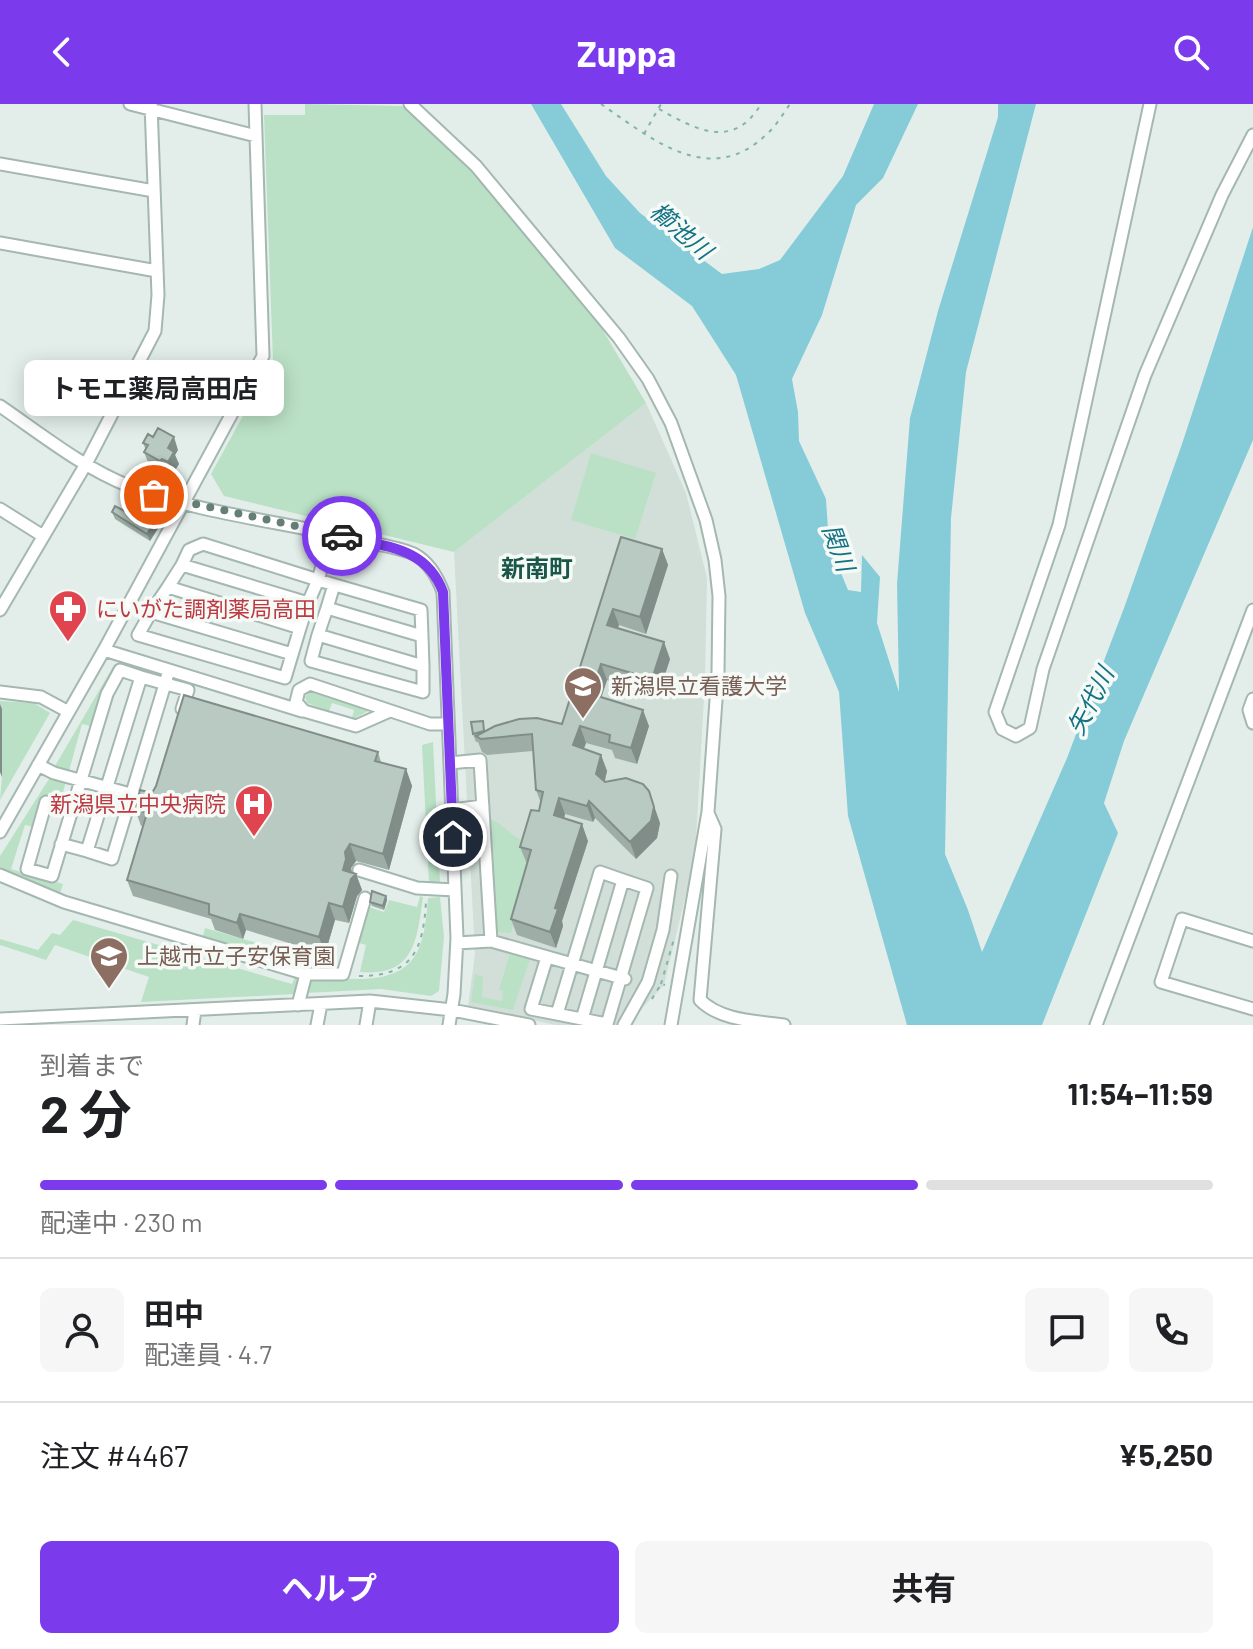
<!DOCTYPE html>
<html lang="ja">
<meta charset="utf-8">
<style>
:root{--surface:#fff;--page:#f6f6f6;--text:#202124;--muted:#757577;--line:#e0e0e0;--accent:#7c3aed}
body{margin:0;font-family:Barlow,"Noto Sans JP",sans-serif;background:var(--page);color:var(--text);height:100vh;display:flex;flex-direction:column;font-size:30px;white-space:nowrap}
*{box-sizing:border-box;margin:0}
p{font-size:26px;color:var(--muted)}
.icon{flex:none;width:44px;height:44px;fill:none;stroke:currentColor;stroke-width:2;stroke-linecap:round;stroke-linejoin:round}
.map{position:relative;height:921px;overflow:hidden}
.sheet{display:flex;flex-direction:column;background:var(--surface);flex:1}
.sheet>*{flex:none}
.pin{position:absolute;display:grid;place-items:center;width:68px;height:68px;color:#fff;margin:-34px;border:4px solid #fff;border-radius:50%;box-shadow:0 2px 8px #0007}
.courier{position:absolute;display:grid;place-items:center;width:80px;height:80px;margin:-40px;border:6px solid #7c3aed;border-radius:50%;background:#fff;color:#222;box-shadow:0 2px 10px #0007}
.bubble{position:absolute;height:56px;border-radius:12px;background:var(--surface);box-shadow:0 4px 20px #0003;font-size:26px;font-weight:700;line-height:56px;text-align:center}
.head em{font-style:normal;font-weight:700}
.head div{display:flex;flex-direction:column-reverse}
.head{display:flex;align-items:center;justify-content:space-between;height:136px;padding:0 40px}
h1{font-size:52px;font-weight:700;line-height:60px}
.bar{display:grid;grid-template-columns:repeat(4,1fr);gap:12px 8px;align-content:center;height:96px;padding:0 40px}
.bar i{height:10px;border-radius:6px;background:var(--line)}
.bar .current{background:var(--accent)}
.bar p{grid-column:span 4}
.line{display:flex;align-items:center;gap:20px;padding:0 40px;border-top:2px solid var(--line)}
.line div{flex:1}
.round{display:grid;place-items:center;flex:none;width:84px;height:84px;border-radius:12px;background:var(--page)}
.cta{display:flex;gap:16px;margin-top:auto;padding:16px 40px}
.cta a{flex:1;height:92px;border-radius:12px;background:var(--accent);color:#fff;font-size:32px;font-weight:700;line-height:92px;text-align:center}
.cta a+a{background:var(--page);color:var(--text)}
header{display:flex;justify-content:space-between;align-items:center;height:104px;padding:0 40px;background:var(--accent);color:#fff;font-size:36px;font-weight:700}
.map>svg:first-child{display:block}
.built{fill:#d1dfd8}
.green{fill:#bae1c5}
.water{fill:#86ccd8}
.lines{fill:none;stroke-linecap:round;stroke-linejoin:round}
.minor-casing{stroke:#a5b7b1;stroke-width:15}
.path{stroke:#81b5a5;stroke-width:2;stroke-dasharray:4 6;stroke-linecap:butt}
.minor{stroke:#fff;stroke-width:11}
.wall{fill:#9eaea7}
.shaded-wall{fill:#818d88}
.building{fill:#b8cac2;stroke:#818d88;stroke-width:2}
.done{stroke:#657e77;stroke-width:8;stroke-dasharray:0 14.4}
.route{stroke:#7c3aed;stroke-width:10}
.labels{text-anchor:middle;stroke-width:7;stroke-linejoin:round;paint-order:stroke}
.health-label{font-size:22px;fill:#be3a42;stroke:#f5faf7;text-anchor:start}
.education-label{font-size:22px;fill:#785e54;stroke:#f5faf7;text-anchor:start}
.water-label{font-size:24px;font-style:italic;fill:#147285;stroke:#f5faf7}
.neighbourhood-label{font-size:24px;font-weight:bold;fill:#1a5748;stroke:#f5faf7}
</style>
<header><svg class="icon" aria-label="back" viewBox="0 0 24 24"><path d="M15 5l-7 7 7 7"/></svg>Zuppa<svg class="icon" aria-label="search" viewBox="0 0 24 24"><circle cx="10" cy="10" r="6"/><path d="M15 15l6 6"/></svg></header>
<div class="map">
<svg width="1253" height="921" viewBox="0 0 1253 921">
<rect width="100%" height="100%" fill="#e3eeea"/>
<path class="built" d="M646 299 686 389 707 474 705 576 695 753 664 881 626 921H555L468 902 475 850 454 448Z"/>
<path class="green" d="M305 0 402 2 461 54 523 127 601 223 646 299 454 448 224 392 211 370 273 257 264 11H305Z
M591 349 656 369 635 435 571 416Z
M114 561H117L102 590 91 622 82 620 69 667 55 662Z
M311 586 372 605 355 614H352L354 606 332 599 329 607 307 599 305 593Z
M0 597 34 599 50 609 0 696 2 673Z
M433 638 440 779H429L422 641Z
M49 675 66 677 61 696 42 691 34 723 25 721 11 765 63 780 60 789 0 766V752Z
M489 715C503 718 510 733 526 738V761L529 765 511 829 495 828Z
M420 792 423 793C417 837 414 873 360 868L366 841 359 839 369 803 384 808 389 796 417 803Z
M440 793 444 833 439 887 431 892 381 885 306 889 311 877C325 874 341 875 356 875 416 875 424 848 428 794Z
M73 816 292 880 295 873 299 875 296 890 141 898 149 873 55 841 46 856 0 841V835L38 846 52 829 60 831Z
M205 824 260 840 257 850 203 832Z
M511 846 531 852 513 906 471 898 475 870 483 873 482 893 502 897 503 887 499 886Z"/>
<path class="water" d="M531 0H561L606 72 640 109 722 170 759 165 780 156 843 72 874 0H918L883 74 856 101 822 211 792 275 798 308 799 337 826 395 829 440 848 486 861 488 862 451 880 473 877 519 899 588 897 480 910 314 938 207 998 13V0H1036L966 268 951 414 945 750 968 806 982 848 1067 654 1124 504 1182 340 1253 123V336L1124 637 1104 699 1118 729 1042 921H907L848 712 839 588 805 509 736 271 692 202 615 144Z"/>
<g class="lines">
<g class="minor-casing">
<path id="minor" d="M130 0 256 32
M410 0 476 62 619 234 648 275 671 319 706 416 715 456 719 492 718 568 708 708 671 921
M1150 0 1059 421 995 608 1002 625 1016 632 1030 624 1043 565 1145 271 1222 91 1253 31
M0 60 154 87
M0 139 157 167
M0 302C41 330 83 364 129 382 201 410 280 417 354 435 373 440 396 442 414 450 429 458 437 472 443 488L457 834 454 890 449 921
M0 405 43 432
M331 430 318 476 421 506 422 532 327 504 334 481
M182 461 189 446 203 440 318 476 308 499
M168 483 182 461 308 499 300 524
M327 504 318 531 423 562 422 532
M0 506 86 360 155 227 158 191 151 0
M151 508 168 483 300 524 285 574 138 531 151 508 292 550
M318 531 311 557 423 588V562
M104 546 302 607
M169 566 165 580 112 755 87 747 141 573 188 586 182 605
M0 588 41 593 67 607
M1253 595 1249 606 1253 619
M390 607 356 622 304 607 296 598 299 586 310 580 430 620H448
M450 659 480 656 491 837 457 839
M38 661 54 669 152 696
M72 705 46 698 27 765 52 772 107 590 120 566 141 573
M452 706 483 702
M708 709 715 725 700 896C721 917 756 917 784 921
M0 728 104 546 263 252 255 0
M61 740 87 747
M359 766 417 784 455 786
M0 771 64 798 306 870 298 901
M491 837 625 875
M1253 837 1182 815 1161 878 1253 905
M547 853 531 905 607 920 647 784 623 776
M306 870H343L365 794
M557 910 600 768 623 776 582 915
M0 915 370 897 452 906 529 921
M193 921 195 906
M317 921 321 900
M366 921 370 897
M624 921 648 878 663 826 671 772
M1096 921 1253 506"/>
</g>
<path class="path" d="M601 0C652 35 710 85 767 30 776 22 783 10 790 0
M659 5C695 25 733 47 761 0
M644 30 661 0
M359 872C413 872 423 846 426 798
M661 880 674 835
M652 895 661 880 665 881"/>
<use href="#minor" class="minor"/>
</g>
<path class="wall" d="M143 339 178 346 175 351 179 360 172 371 166 367 165 370 149 361 144 348 146 346Z
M112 408 134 412 160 421 150 437 115 415Z
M621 433 662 445 668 461 646 530 619 521 618 524 670 555 658 592 607 576 601 593 649 622 637 660 615 654 612 646 586 639 583 645 601 651 607 667 605 678 660 719 657 734 636 755 595 714 593 718 565 710 564 715 588 737 562 817 563 822 556 844 517 831 511 815 527 760 520 743 539 707 541 699 536 686 533 647 487 651 482 648 478 638H476L473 630 486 626 562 620Z
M378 648 381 658 406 665 412 682 389 766 356 757 351 764 352 769 356 770 362 786 357 792 349 819 335 816 325 850 246 826 243 835 215 826 211 815 133 792 127 776 143 722H141L135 705 152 689Z
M386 792 387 796 384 806 372 802 370 798Z"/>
<path class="shaded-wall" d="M174 333 178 346 175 351 179 360 172 371 168 358V344Z
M162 355 166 367 165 370 160 357Z
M157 413 160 421 150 437 147 430Z
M662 445 668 461 646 530 640 513Z
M613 505 619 521 613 537 607 521Z
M664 538 670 555 658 592 652 575Z
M601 560 607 576 597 607 591 590Z
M0 600 2 605V673L0 668Z
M643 606 649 622 637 660 631 644Z
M580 622 586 639 579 658 573 641Z
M601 651 607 667 602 686 596 670Z
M406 665 412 682 389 766 383 750Z
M649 687 660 719 657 734 636 755 630 738Z
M559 694 565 710 560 728 554 711Z
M589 697 595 714 593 718 587 702Z
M582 720 588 737 562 817 563 822 556 844 550 828 555 804Z
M350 740 356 757 351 764 352 771 356 770 362 786 357 792 349 819 343 803V766L345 748Z
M386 792 387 796 384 806 383 802Z
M329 799 335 816 325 850 319 833Z
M240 810 246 826 243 835 237 819Z"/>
<path class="building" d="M158 324 174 333 168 344 174 348 168 358 162 355 160 357 144 348 148 341 143 339 148 330 153 333Z
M141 399 153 403 157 413 147 430 112 408 115 402 134 412Z
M621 433 662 445 640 513 613 505 607 521 664 538 652 575 601 560 591 590 643 606 631 644 609 638 610 631 580 622 573 641 601 651 596 670 605 678 626 674 643 680 649 687 654 703 651 717 630 738 589 697 587 702 559 694 554 711 582 720 555 804 558 805 550 828 511 815 531 746 520 743 531 706 539 707 543 688 536 686 532 630 481 635 476 632 495 622 519 615 537 614 562 620Z
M184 591 378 648 375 657 406 665 383 750 350 740 345 748 346 755 343 766 356 770 351 775 343 803 329 799 319 833 240 810 237 819 209 810V800L127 776 147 709 135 705 140 686 152 689 156 682Z
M483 617 484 627 473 630 471 618Z
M372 787 386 792 383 802 370 798Z"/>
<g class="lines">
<path class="done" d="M154 391 342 432"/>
<path class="route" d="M342 432C384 443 426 442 443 488L453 733"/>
</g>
<defs>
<g id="pharmacy-pin" transform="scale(2)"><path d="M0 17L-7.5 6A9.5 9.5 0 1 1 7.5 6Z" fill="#e0444e" stroke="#f5faf7"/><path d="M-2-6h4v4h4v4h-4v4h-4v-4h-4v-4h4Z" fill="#fff"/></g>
<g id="school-pin" transform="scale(2)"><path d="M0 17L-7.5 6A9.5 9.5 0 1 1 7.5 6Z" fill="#8d6e63" stroke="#f5faf7"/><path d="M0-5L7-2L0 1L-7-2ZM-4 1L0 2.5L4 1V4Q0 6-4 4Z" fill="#fff"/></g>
<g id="hospital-pin" transform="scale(2)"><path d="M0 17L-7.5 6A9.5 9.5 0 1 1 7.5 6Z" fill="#e0444e" stroke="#f5faf7"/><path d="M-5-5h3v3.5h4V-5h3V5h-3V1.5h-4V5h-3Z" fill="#fff"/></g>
</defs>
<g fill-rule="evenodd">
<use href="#pharmacy-pin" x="68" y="505"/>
<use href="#school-pin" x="583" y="582"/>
<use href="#hospital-pin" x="254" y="700"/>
<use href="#school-pin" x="109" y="852"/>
</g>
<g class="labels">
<g class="health-label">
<text x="96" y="513">にいがた調剤薬局高田</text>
<text x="226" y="708" text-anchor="end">新潟県立中央病院</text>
</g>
<g class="education-label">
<text x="611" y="590">新潟県立看護大学</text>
<text x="137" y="860">上越市立子安保育園</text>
</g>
<g class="water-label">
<text transform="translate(681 127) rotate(41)" y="8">櫛池川</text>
<text transform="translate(838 444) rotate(70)" y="8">関川</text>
<text transform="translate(1091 597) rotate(-63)" y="8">矢代川</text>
</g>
<g class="neighbourhood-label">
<text x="537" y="473">新南町</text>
</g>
</g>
</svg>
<div class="pin" style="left:154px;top:391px;background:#ea580c"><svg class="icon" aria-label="bag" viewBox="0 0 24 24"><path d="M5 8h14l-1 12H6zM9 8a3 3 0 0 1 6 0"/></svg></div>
<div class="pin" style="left:453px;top:733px;background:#1f2937"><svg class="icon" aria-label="home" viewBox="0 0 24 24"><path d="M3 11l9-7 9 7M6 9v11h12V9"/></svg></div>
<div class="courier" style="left:342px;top:432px"><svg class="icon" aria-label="car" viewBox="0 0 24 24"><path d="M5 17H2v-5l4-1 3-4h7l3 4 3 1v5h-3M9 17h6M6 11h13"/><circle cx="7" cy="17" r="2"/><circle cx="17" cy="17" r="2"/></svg></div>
<div class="bubble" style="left:24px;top:256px;width:260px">トモエ薬局高田店</div>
</div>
<section class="sheet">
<div class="head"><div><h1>2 分</h1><p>到着まで</p></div><em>11:54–11:59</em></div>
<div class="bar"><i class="current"></i><i class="current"></i><i class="current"></i><i></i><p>配達中 · 230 m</p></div>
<div class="line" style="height:144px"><a class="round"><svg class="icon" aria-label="person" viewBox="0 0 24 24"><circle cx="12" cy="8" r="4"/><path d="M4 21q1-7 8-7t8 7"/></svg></a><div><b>田中</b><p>配達員 · 4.7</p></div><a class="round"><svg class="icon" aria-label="chat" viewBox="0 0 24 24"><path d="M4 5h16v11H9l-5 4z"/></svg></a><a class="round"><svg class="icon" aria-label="phone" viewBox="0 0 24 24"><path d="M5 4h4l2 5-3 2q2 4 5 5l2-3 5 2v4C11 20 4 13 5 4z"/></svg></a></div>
<div class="line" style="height:104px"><div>注文 #4467</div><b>¥5,250</b></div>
<div class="cta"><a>ヘルプ</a><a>共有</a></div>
</section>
